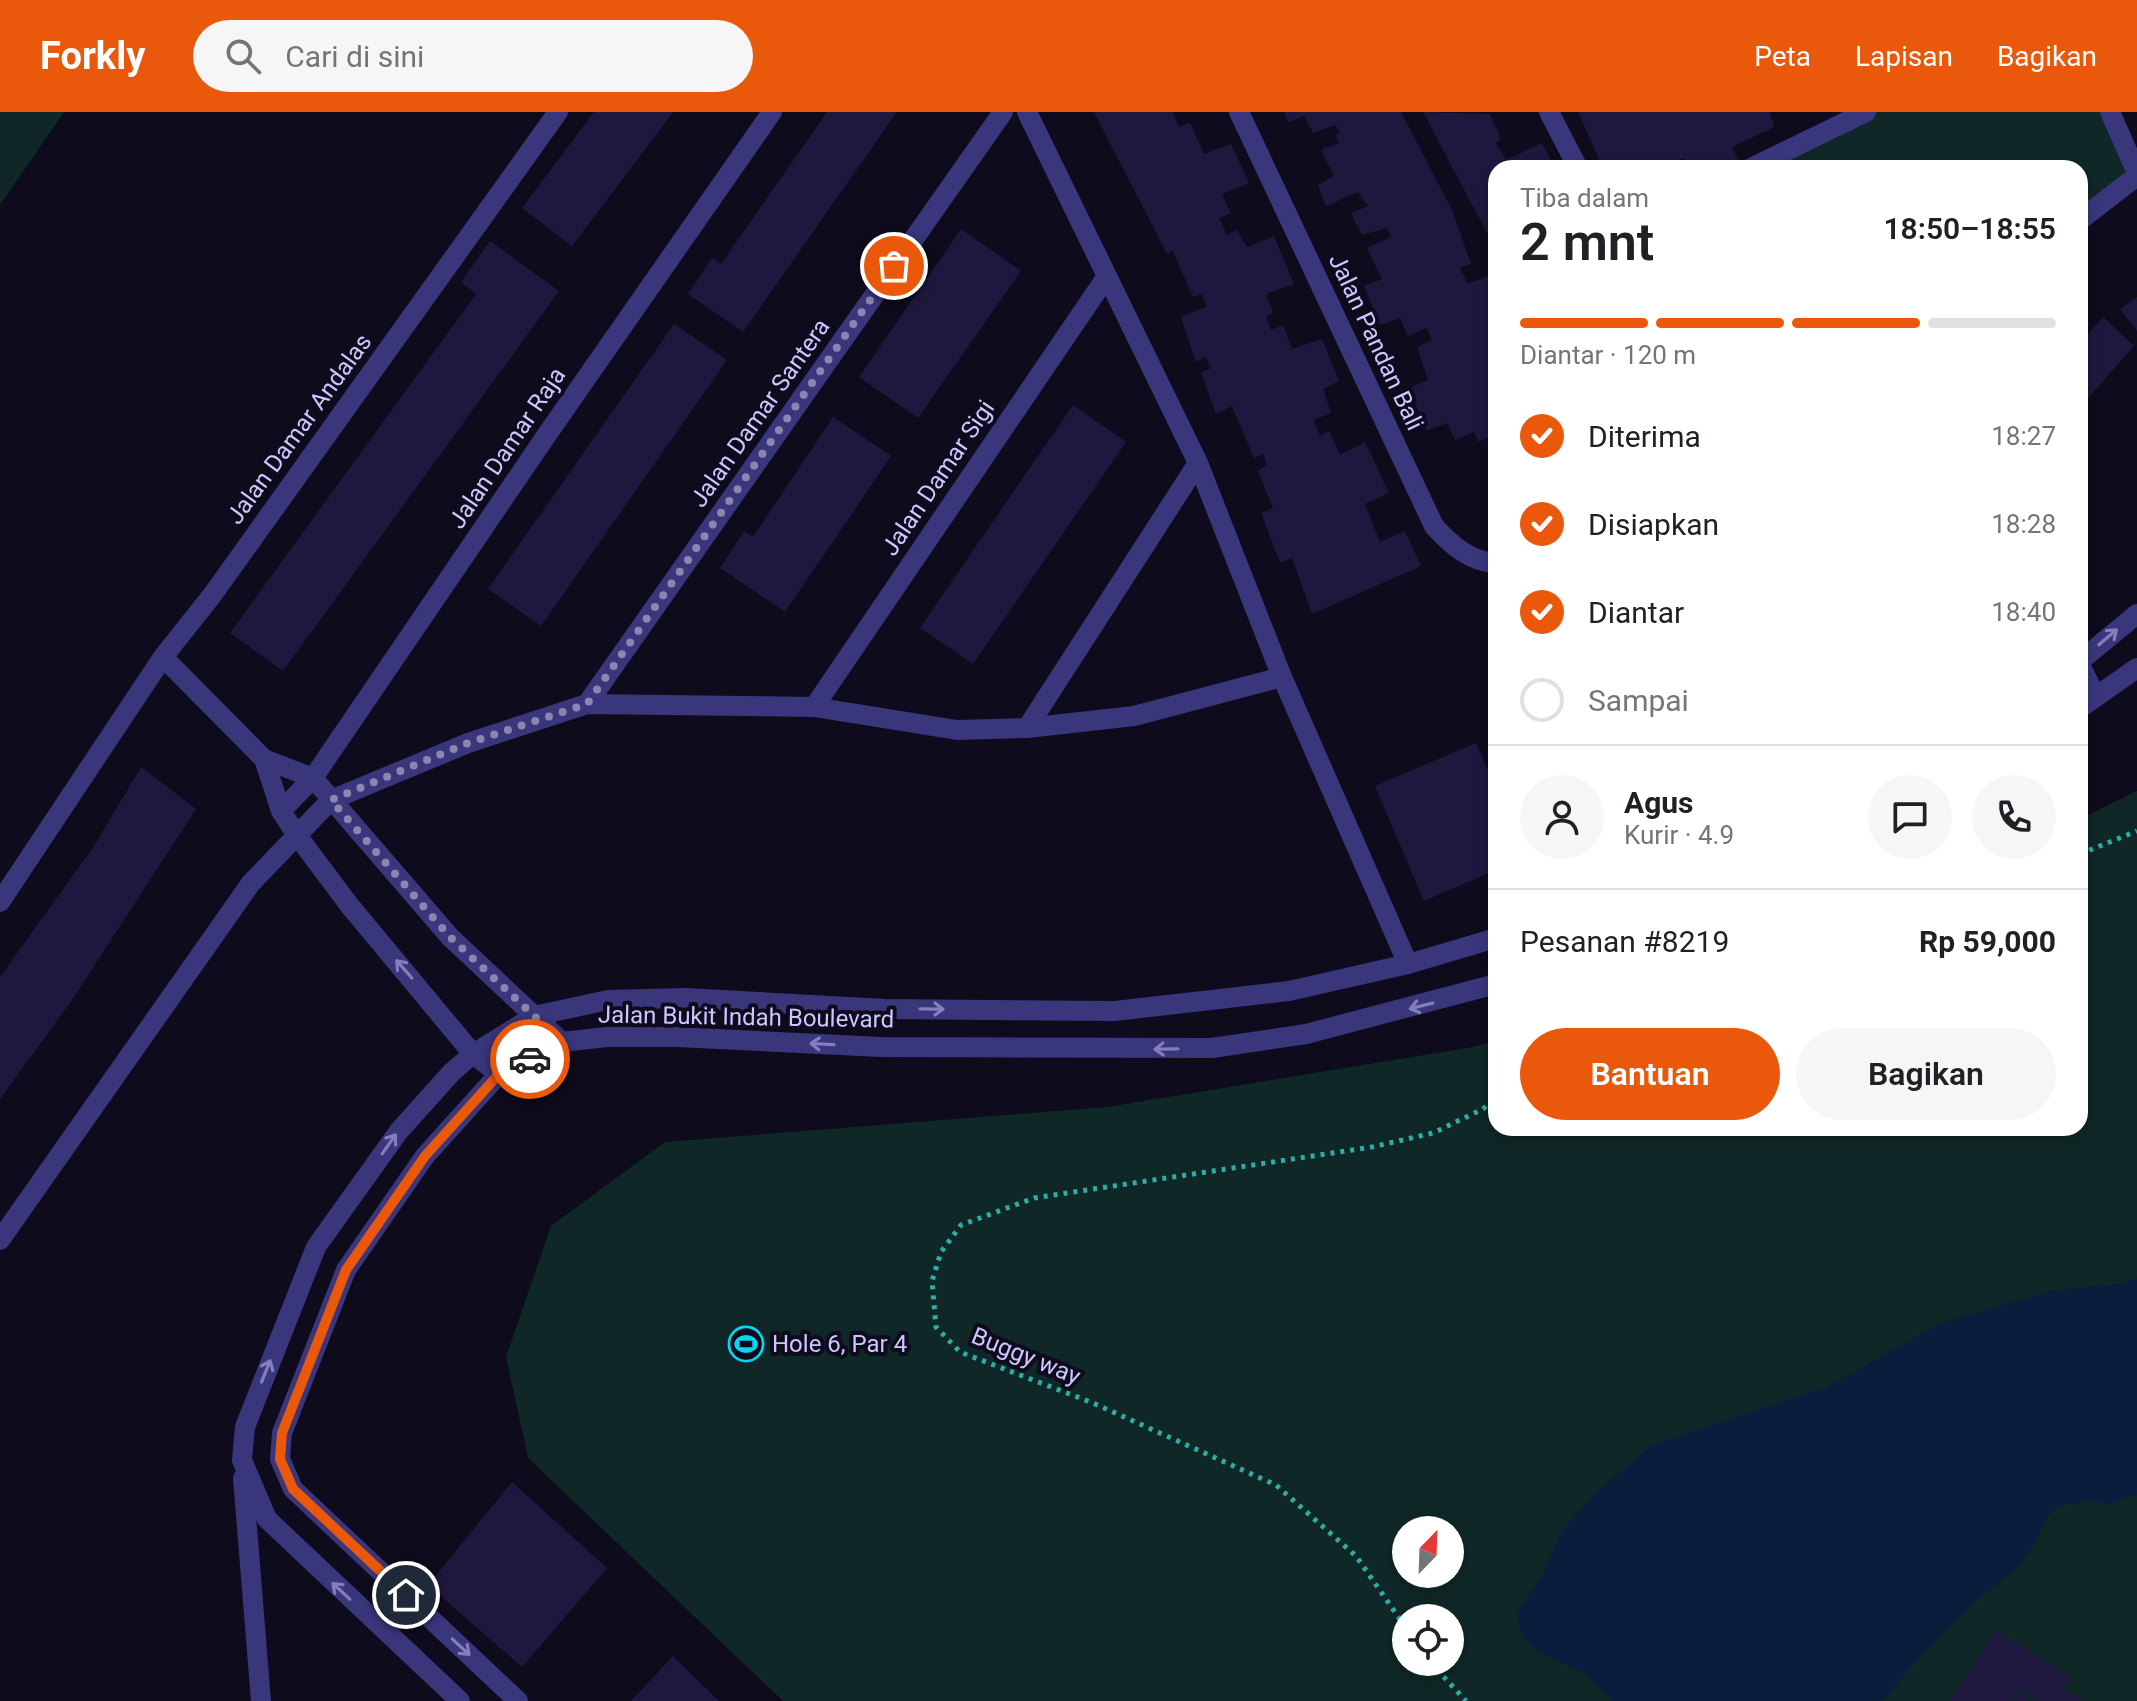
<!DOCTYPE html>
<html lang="id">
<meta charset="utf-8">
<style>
:root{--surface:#fff;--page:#f6f6f6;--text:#202124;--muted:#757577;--line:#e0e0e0;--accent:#ea580c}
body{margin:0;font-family:Roboto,sans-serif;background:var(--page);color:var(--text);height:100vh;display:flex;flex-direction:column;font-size:30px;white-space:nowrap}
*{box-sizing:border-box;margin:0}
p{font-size:26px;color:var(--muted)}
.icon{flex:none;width:44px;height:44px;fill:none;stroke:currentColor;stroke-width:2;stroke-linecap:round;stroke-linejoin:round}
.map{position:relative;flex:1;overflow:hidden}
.sheet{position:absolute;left:1488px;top:48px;width:600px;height:976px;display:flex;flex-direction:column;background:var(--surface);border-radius:24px;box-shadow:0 4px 12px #0003}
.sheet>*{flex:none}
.needle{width:52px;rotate:23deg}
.tools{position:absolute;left:1392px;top:1404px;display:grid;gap:16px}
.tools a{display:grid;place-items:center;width:72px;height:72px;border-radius:50%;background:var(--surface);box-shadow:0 4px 12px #0003;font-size:40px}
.pin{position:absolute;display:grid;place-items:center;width:68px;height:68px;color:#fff;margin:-34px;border:4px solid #fff;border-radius:50%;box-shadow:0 2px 8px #0007}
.courier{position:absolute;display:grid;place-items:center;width:80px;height:80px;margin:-40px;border:6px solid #ea580c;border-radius:50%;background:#fff;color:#222;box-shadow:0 2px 10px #0007}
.head em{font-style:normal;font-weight:600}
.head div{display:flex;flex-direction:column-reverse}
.head{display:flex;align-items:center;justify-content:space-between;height:136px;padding:0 32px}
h1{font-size:52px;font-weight:600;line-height:60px}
.bar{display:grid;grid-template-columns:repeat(4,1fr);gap:12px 8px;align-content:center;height:96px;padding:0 32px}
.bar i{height:10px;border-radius:6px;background:var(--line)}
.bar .on{background:var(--accent)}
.bar p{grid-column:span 4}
.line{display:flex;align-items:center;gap:20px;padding:0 32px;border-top:2px solid var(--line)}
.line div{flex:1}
.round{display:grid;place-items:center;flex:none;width:84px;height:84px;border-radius:42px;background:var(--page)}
ol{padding:0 32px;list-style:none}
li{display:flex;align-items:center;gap:24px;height:88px}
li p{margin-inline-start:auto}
li .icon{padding:8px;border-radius:50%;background:var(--accent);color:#fff;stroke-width:4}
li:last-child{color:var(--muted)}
li i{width:44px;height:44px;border:4px solid var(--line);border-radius:50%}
.primary-button{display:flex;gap:16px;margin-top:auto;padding:16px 32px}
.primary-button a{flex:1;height:92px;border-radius:48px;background:var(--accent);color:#fff;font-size:32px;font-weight:600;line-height:92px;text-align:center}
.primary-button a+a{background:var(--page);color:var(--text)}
header{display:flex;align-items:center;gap:48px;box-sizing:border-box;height:112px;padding:0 40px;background:var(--accent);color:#fff}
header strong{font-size:38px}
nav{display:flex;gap:44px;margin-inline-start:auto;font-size:28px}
.search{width:560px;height:72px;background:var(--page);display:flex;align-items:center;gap:20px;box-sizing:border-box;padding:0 28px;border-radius:44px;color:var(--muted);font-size:30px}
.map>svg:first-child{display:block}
.green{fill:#0f2726;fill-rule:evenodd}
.water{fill:#0a1d3d}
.building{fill:#1f183e}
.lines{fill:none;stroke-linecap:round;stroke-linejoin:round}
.path{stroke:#2dada6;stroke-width:5;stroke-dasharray:4 6;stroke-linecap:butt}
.minor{stroke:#39367c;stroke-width:20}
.oneway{stroke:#847ebe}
.done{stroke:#8b85b0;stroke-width:8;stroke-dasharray:0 14.4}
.route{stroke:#ea580c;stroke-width:10}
.labels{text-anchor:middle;stroke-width:8;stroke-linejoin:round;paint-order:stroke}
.street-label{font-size:24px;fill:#cec7ff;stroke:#0e0b1d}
.poi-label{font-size:24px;fill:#cec7ff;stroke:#0e0b1d;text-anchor:start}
</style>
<header>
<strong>Forkly</strong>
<div class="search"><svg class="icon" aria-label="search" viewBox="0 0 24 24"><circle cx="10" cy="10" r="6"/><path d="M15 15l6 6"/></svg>Cari di sini</div>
<nav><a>Peta</a><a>Lapisan</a><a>Bagikan</a></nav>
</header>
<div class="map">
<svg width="2137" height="1589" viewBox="0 0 2137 1589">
<rect width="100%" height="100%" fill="#0e0b1d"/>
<path class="green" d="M0 0H64L0 93Z
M1872 0H2108L2134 61 2080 103V56H1750Z
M2137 679V1589H783L528 1346 506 1245 551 1114 665 1030 1107 995 1473 935 1496 928V1016H2080V707ZM1406 1418H1450V1462H1406ZM1406 1506H1450V1550H1406Z"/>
<path class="water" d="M2137 1166V1383L2109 1392 2090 1388C2079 1395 2064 1389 2055 1396 2042 1408 2037 1434 2023 1449 2011 1462 1995 1473 1981 1485 1946 1516 1912 1552 1883 1589H1612C1604 1580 1594 1569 1584 1562 1556 1544 1519 1544 1517 1501L1543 1463 1561 1420 1596 1381 1652 1333 1829 1274 1941 1211 2051 1179 2120 1172Z"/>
<path class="building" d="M594 0H673L572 134 522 96Z
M827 0H897L743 220 688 182 712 146 721 152Z
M1094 0H1173L1179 15 1190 11 1204 42 1231 32 1249 71 1222 82 1231 101 1219 106 1227 123 1237 118 1247 135 1274 124 1294 172 1266 182 1273 200 1266 205 1271 218 1283 213 1292 237 1322 227 1339 269 1323 277 1331 301 1314 308 1320 324 1329 319 1340 343 1365 330 1389 381 1365 392 1380 430 1405 419 1421 454 1312 502 1292 446 1280 451 1261 401 1273 396 1258 359 1267 353 1263 342 1254 346 1232 294 1216 302 1201 261 1211 256 1206 245 1196 250 1181 205 1207 194 1201 182 1193 185 1173 139 1167 142Z
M1284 0H1401L1452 98 1471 152 1460 156 1468 172 1496 161V322L1478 330 1474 320 1455 328 1447 311 1426 319 1409 276 1428 268 1417 235 1432 228 1427 216 1408 224 1400 206 1379 213 1364 174 1382 167 1367 136 1391 125 1387 116 1362 123 1351 101 1368 94 1358 80 1326 94 1318 73 1334 64 1321 38 1339 31 1335 23 1340 21 1335 13 1313 21 1304 4 1289 10Z
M1423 0 1490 2 1501 27 1496 31 1506 48 1542 31 1553 52 1545 56H1496V138Z
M1578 0H1770L1774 15 1732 35 1739 50 1728 56H1689L1684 46 1658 56H1603Z
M961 117 1021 159 918 306 859 265Z
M490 129 559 179 283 559 230 521 476 182 461 170Z
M2137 185V219L2120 197Z
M2103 205 2134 234 2080 295V231Z
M674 212 727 248 541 514 488 477Z
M1073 293 1126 330 973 552 920 516Z
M833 305 891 344 785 500 720 456 744 419 753 425Z
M1476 631 1496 677V758L1424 789 1375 674Z
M141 655 196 697 72 888 0 987V865L94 734Z
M512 1370 607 1456 522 1555 428 1473Z
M1996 1518 2071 1567 2064 1577 2082 1589H2037L2019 1577 2012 1589H1950Z
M673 1544 719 1589H631Z
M2019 1581 2031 1589H2014Z"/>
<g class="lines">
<path class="path" d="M2080 742 2137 719
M1406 1516 1356 1444 1276 1373 1093 1291 960 1240 936 1215 932 1169 941 1140 961 1113 1034 1086 1372 1035 1433 1021 1483 997 1496 984
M1430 1550 1466 1589"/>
<path class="minor" d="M558 0 213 482 163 545 264 647 313 666 450 825 562 930
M1027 0 1198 351 1282 565 1408 852
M1239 0 1434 414C1450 432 1470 450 1496 451
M1549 0 1578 56
M2110 0 2137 61
M1751 56 1866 0
M2080 108 2137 64
M2080 549 2137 502
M2080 553 2096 585
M587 592 1003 0
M814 595 1105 167
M2080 596 2137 556
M1027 616 1198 351
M264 647 281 699 296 722 350 794 473 942 499 962
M281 699 313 666 546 324 772 0
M0 790 163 545
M0 1128 251 771 331 688 468 631 587 592 814 595 957 618 1027 616 1134 604 1282 565
M243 1366 261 1589
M460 1589 267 1407 242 1348 245 1315 316 1135 399 1019 452 960 473 942 534 904 608 888 685 886 885 897 1115 899 1289 879 1408 852 1496 826
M518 1589 293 1377 280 1347 282 1321 346 1158 425 1044 499 962 562 930 607 925H677L882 935 1212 936 1306 922 1496 872"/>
</g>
<defs><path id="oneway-shaft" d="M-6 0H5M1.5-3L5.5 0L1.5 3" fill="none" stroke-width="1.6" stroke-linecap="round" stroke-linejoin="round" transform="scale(2)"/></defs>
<g class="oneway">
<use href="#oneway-shaft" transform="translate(2108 525) rotate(-40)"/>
<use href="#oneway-shaft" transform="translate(404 857) rotate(-131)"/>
<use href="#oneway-shaft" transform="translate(1421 894) rotate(166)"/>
<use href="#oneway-shaft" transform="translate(932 897) rotate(1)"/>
<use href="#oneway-shaft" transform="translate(822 932) rotate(-177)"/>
<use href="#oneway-shaft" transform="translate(1166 937) rotate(179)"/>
<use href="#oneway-shaft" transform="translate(389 1032) rotate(-55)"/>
<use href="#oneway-shaft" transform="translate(266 1259) rotate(-68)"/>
<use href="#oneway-shaft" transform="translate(341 1479) rotate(-137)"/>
<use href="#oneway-shaft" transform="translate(461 1535) rotate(43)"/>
</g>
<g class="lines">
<path class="done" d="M530 947 562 930 450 825 331 688 468 631 587 592 894 154"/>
<path class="route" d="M406 1483 293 1377 280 1347 282 1321 346 1158 425 1044 499 962 530 947"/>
</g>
<defs>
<g id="stadium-ring" transform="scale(1.8)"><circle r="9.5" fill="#0e0b1d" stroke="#01d9f2" stroke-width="1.5"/><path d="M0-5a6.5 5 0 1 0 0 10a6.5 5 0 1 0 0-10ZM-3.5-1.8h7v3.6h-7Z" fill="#01d9f2"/></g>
</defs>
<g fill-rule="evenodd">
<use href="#stadium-ring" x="746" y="1232"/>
</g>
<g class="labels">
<g class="street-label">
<text transform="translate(1376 230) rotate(65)" y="8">Jalan Pandan Bali</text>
<text transform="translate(760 301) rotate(-55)" y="8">Jalan Damar Santera</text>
<text transform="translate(299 317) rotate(-54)" y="8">Jalan Damar Andalas</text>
<text transform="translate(507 336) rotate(-56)" y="8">Jalan Damar Raja</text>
<text transform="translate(938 366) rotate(-56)" y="8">Jalan Damar Sigi</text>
<text transform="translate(746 905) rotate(1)" y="8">Jalan Bukit Indah Boulevard</text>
<text transform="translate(1026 1244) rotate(22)" y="8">Buggy way</text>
</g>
<g class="poi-label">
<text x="772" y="1240">Hole 6, Par 4</text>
</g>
</g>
</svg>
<div class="tools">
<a><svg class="needle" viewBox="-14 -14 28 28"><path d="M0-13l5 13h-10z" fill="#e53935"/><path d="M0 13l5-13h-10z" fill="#757577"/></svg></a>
<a><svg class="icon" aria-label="locate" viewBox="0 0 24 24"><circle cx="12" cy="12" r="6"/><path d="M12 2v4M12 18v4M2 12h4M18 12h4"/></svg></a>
</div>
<div class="pin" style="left:894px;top:154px;background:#ea580c"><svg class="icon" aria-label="bag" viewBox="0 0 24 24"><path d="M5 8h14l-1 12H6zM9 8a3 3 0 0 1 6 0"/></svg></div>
<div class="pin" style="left:406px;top:1483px;background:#1f2937"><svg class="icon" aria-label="home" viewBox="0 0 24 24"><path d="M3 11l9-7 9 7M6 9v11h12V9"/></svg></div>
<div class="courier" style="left:530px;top:947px"><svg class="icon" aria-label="car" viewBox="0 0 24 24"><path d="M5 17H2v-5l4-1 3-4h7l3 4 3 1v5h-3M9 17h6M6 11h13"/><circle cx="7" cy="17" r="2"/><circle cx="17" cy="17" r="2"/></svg></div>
<section class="sheet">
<div class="head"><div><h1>2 mnt</h1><p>Tiba dalam</p></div><em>18:50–18:55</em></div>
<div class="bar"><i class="on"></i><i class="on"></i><i class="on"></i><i></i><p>Diantar · 120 m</p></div>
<ol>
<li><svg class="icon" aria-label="check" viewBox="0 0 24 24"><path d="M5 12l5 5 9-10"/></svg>Diterima<p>18:27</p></li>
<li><svg class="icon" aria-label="check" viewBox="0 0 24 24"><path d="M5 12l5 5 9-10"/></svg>Disiapkan<p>18:28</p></li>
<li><svg class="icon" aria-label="check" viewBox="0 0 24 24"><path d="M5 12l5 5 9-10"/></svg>Diantar<p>18:40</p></li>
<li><i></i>Sampai</li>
</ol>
<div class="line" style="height:144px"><a class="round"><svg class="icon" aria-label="person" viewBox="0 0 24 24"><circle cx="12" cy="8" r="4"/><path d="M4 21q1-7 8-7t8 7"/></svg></a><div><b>Agus</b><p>Kurir · 4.9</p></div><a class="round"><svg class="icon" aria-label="chat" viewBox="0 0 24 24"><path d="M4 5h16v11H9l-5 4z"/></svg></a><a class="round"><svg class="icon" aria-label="phone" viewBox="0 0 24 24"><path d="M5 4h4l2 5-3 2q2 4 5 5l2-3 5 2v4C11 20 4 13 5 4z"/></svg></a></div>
<div class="line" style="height:104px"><div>Pesanan #8219</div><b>Rp 59,000</b></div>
<div class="primary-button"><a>Bantuan</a><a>Bagikan</a></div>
</section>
</div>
